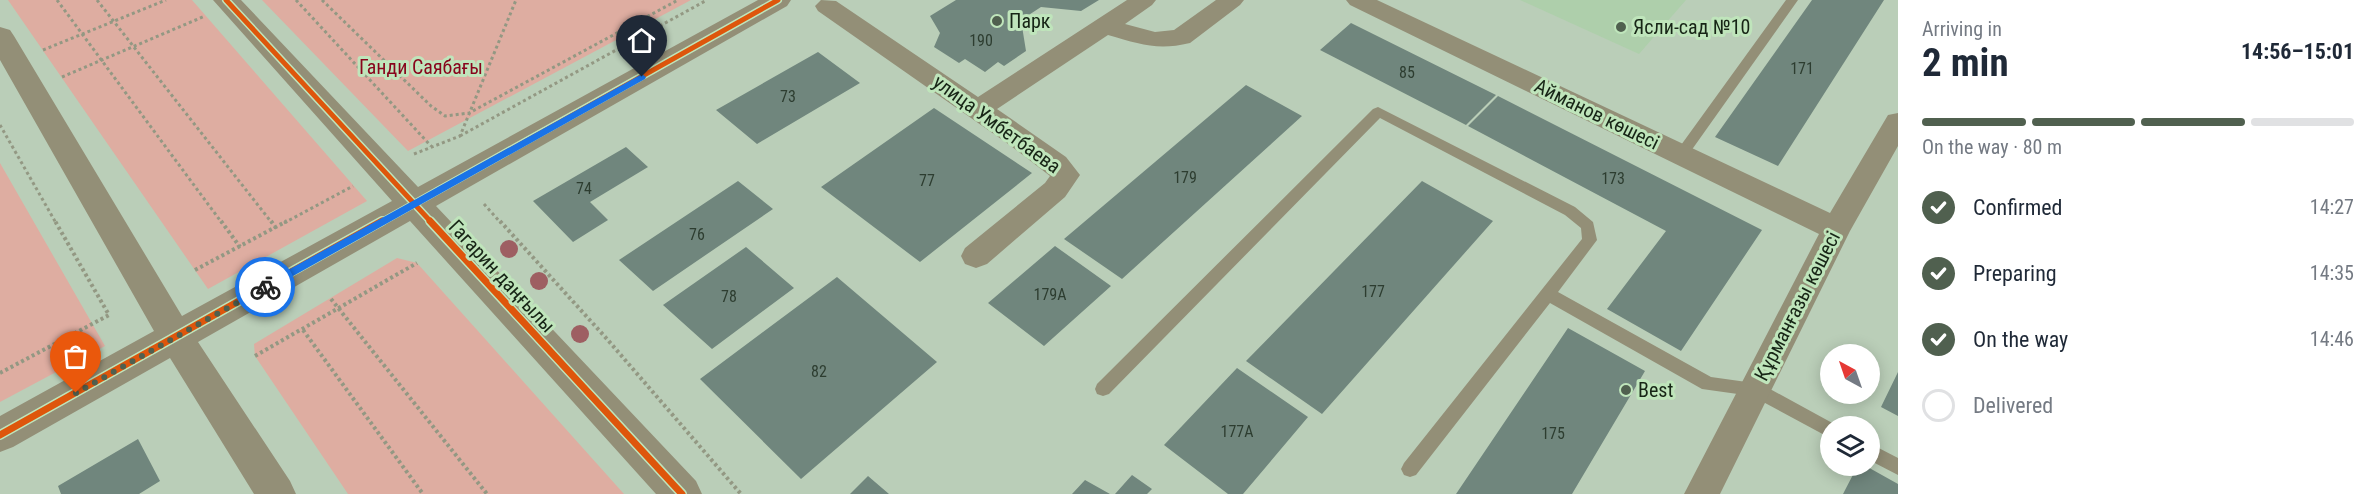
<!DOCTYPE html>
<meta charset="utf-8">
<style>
:root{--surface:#fff;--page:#f2f2f3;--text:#1f2937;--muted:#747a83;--line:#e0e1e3;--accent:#50604f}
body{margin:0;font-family:"Roboto Condensed",sans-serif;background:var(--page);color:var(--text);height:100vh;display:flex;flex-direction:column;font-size:22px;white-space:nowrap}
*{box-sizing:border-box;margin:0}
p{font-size:20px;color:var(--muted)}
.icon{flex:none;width:33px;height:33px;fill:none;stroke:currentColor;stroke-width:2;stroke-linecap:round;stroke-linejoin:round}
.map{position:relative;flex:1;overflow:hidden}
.side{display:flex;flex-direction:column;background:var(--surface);width:480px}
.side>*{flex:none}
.needle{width:39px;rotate:320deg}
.buttons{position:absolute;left:1820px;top:344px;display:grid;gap:12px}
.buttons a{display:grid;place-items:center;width:60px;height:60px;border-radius:50%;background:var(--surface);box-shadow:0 3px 15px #0003;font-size:30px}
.pin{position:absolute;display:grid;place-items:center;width:51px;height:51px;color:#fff;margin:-62px -26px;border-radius:50% 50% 50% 0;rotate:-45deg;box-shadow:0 0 6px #0007}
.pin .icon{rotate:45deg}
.courier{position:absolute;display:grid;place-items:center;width:60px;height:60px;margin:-30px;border:4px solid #1a73e8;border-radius:50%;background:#fff;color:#222;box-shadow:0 2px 8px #0007}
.overview em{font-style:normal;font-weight:700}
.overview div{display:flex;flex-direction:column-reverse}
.overview{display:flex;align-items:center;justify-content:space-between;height:102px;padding:0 24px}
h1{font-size:39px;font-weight:700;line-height:45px}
.bar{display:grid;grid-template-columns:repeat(4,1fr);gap:9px 6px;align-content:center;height:72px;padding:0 24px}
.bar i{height:8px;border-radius:4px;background:var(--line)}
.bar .selected{background:var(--accent)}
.bar p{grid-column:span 4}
ol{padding:0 24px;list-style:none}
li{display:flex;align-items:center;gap:18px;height:66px}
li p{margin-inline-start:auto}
li .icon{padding:6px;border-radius:50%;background:var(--accent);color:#fff;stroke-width:4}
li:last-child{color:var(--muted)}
li i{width:33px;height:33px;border:3px solid var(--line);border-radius:50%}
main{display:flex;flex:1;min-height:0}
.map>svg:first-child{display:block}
.built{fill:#aecfab}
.green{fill:#deada1}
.building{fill:#70867d}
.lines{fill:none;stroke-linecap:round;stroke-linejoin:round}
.path-far1{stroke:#939883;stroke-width:3;stroke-dasharray:3 3;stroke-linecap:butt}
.path{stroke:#939883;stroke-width:4;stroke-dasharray:3 3;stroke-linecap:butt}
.service{fill:#938f77;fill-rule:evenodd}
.minor{fill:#938f77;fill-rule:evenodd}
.tertiary{fill:#938f77;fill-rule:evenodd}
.cycleway-far1-casing{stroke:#bfe5bb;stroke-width:8}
.cycleway-casing{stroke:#bfe5bb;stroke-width:10}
.cycleway-far1{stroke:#de560c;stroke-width:5}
.cycleway{stroke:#de560c;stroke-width:7}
.tree{fill:#9e5f62}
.route{fill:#1a73e8}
.done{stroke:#50604f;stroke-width:6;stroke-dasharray:0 10.8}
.poi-dot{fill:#50604f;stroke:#bfe5bb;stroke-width:2}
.labels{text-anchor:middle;stroke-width:6;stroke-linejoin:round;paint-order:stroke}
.number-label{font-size:16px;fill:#2d3d30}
.poi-label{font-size:20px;fill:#172516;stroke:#bfe5bb;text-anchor:start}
.park-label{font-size:20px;fill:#88051c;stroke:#bfe5bb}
.street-label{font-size:20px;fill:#172516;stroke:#bfe5bb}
</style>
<main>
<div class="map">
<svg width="1898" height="494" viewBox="0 0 1898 494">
<rect width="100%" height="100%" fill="#baceb8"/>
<path class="built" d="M1520 0H1686L1639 54Z"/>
<path class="green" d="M8 0H192L367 201 208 289Z
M262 0H691L408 151Z
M0 163 105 346 0 402Z
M397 258 417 263 624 494H348L255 356 254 344Z"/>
<path class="building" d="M956 0H1099L1081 11 1041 7 1021 20 1026 51 1004 66 998 62 985 72 965 59 959 63 934 47 940 33 930 16Z
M1812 0H1884L1778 166 1715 137Z
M1351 23 1496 95 1466 125 1320 50Z
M818 52 860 83 757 144 716 110Z
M1246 85 1302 116 1122 279 1064 239Z
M1498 96 1762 230 1681 351 1607 309 1666 231 1468 126Z
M934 108 1032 173 920 262 821 187Z
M626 147 648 167 590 202 608 220 573 242 533 201Z
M738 181 773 209 653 291 619 260Z
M1422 181 1493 221 1322 414 1246 361Z
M1055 246 1111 286 1044 346 988 303Z
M746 247 794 288 712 349 663 305Z
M837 277 937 362 801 479 700 379Z
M1568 328 1645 371 1572 494H1456Z
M1237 368 1308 417 1243 494H1228L1164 445Z
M1898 372V416L1881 407Z
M138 439 160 481 139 494H61L58 486Z
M1858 465H1864L1898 484V494H1843Z
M1132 475 1152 489 1147 494H1115Z
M868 476 889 494H850Z
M1085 480 1110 494H1072Z"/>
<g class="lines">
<path class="path-far1" d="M57 0 222 223
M97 0 272 223
M296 0 431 146
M322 0 431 106 445 116 469 113 678 0
M43 50 166 0
M62 77 205 16
M0 125 56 223
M460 136 707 0
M414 154 460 136 516 0
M484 204 501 223
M284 223 353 186"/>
<path class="path" d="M221 221 240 247
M271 221 276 228
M500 221 607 339 741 494
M195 270 287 221
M331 299 487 494
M303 330 423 494
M255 356 417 263
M0 373 109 315 55 221"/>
<path class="service" d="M1786 0H1798L1686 158H1676L1674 155 1676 152Z
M1378 107 1575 207 1593 222 1597 240 1558 292 1711 377 1761 384 1836 425 1830 426V438L1752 396 1702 389 1550 303 1416 475 1410 477 1404 475 1401 469 1404 463 1582 239 1581 228 1565 215 1380 118 1109 394 1103 396 1097 394 1095 389 1097 384 1373 109Z
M1869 443 1898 458V475L1869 460Z"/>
<path class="minor" d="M821 0 836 1 978 97 1127 0H1156L1152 5 1125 24 1155 32 1174 30 1216 0H1244L1240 5 1190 43C1157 51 1140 44 1108 35L997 109 1066 157 1080 175 1065 197 987 264 976 268 965 264 961 256 965 248 1045 183 1050 176 1011 146 818 11 815 6Z
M1346 0H1377L1830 213 1888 115 1898 113V146L1850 231 1720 494H1684L1819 234 1350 5Z"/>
<path class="tertiary" d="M213 0H241L418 187 758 0H791L787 6 436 206 696 481 702 494H656L410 221 198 342 290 481 296 494H254L170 358 13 447 0 452V416L154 331 0 60V27L10 30 14 36 182 316 392 201Z"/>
<g class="cycleway-far1-casing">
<path id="cycleway-far1" d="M226 0 432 223
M380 223 778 0"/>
</g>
<g class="cycleway-casing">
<path id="cycleway" d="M430 221 682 494
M0 435 382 221"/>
</g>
<use href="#cycleway-far1" class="cycleway-far1"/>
<use href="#cycleway" class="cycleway"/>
</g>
<g class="tree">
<circle cx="509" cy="249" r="9"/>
<circle cx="539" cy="281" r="9"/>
<circle cx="580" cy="334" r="9"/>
</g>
<path class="route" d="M642 74 646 77 645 79 268 290H261V285Z"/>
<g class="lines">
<path class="done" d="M76 393 265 287"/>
</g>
<g class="poi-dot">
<circle cx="997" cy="21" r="6"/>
<circle cx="1621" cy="27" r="6"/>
<circle cx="1626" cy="390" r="6"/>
</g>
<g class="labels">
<g class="number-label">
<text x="981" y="46">190</text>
<text x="1802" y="74">171</text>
<text x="1407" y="78">85</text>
<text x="788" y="102">73</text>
<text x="1185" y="183">179</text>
<text x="1613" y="184">173</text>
<text x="927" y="186">77</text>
<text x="584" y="194">74</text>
<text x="697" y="240">76</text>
<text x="1373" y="297">177</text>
<text x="1050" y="300">179А</text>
<text x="729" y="302">78</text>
<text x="819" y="377">82</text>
<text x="1237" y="437">177А</text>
<text x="1553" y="439">175</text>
</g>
<g class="poi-label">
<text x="1009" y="28">Парк</text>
<text x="1633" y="34">Ясли-сад №10</text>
<text x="1638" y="397">Best</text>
</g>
<g class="park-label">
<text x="421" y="74">Ганди Саябағы</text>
</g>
<g class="street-label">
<text transform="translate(1597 114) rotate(26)" y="7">Айманов көшесі</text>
<text transform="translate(997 124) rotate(36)" y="7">улица Умбетбаева</text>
<text transform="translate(502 276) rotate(47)" y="7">Гагарин даңғылы</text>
<text transform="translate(1797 306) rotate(-63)" y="7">Құрманғазы көшесі</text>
</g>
</g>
</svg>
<div class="buttons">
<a><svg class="needle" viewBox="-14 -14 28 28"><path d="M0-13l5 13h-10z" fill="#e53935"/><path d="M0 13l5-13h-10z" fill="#747a83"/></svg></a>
<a><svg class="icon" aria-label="layers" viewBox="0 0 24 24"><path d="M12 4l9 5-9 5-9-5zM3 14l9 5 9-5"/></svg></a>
</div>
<div class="pin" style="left:76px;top:393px;background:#ea580c"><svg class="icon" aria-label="bag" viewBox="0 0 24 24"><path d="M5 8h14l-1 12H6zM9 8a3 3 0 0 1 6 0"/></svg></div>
<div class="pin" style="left:642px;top:77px;background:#1f2937"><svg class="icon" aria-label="home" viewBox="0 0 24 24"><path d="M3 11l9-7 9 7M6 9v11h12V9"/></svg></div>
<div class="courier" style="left:265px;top:287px"><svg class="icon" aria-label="bike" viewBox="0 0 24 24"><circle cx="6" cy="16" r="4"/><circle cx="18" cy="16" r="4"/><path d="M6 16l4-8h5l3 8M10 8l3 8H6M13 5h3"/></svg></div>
</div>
<section class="side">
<div class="overview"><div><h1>2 min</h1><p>Arriving in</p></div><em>14:56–15:01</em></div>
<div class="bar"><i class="selected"></i><i class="selected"></i><i class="selected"></i><i></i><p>On the way · 80 m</p></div>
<ol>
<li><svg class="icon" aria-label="check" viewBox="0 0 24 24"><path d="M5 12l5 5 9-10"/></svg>Confirmed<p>14:27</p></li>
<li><svg class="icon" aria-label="check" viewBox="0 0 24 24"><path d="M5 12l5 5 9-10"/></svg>Preparing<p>14:35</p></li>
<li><svg class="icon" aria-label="check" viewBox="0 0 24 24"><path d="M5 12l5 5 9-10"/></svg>On the way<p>14:46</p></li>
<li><i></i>Delivered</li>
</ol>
</section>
</main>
